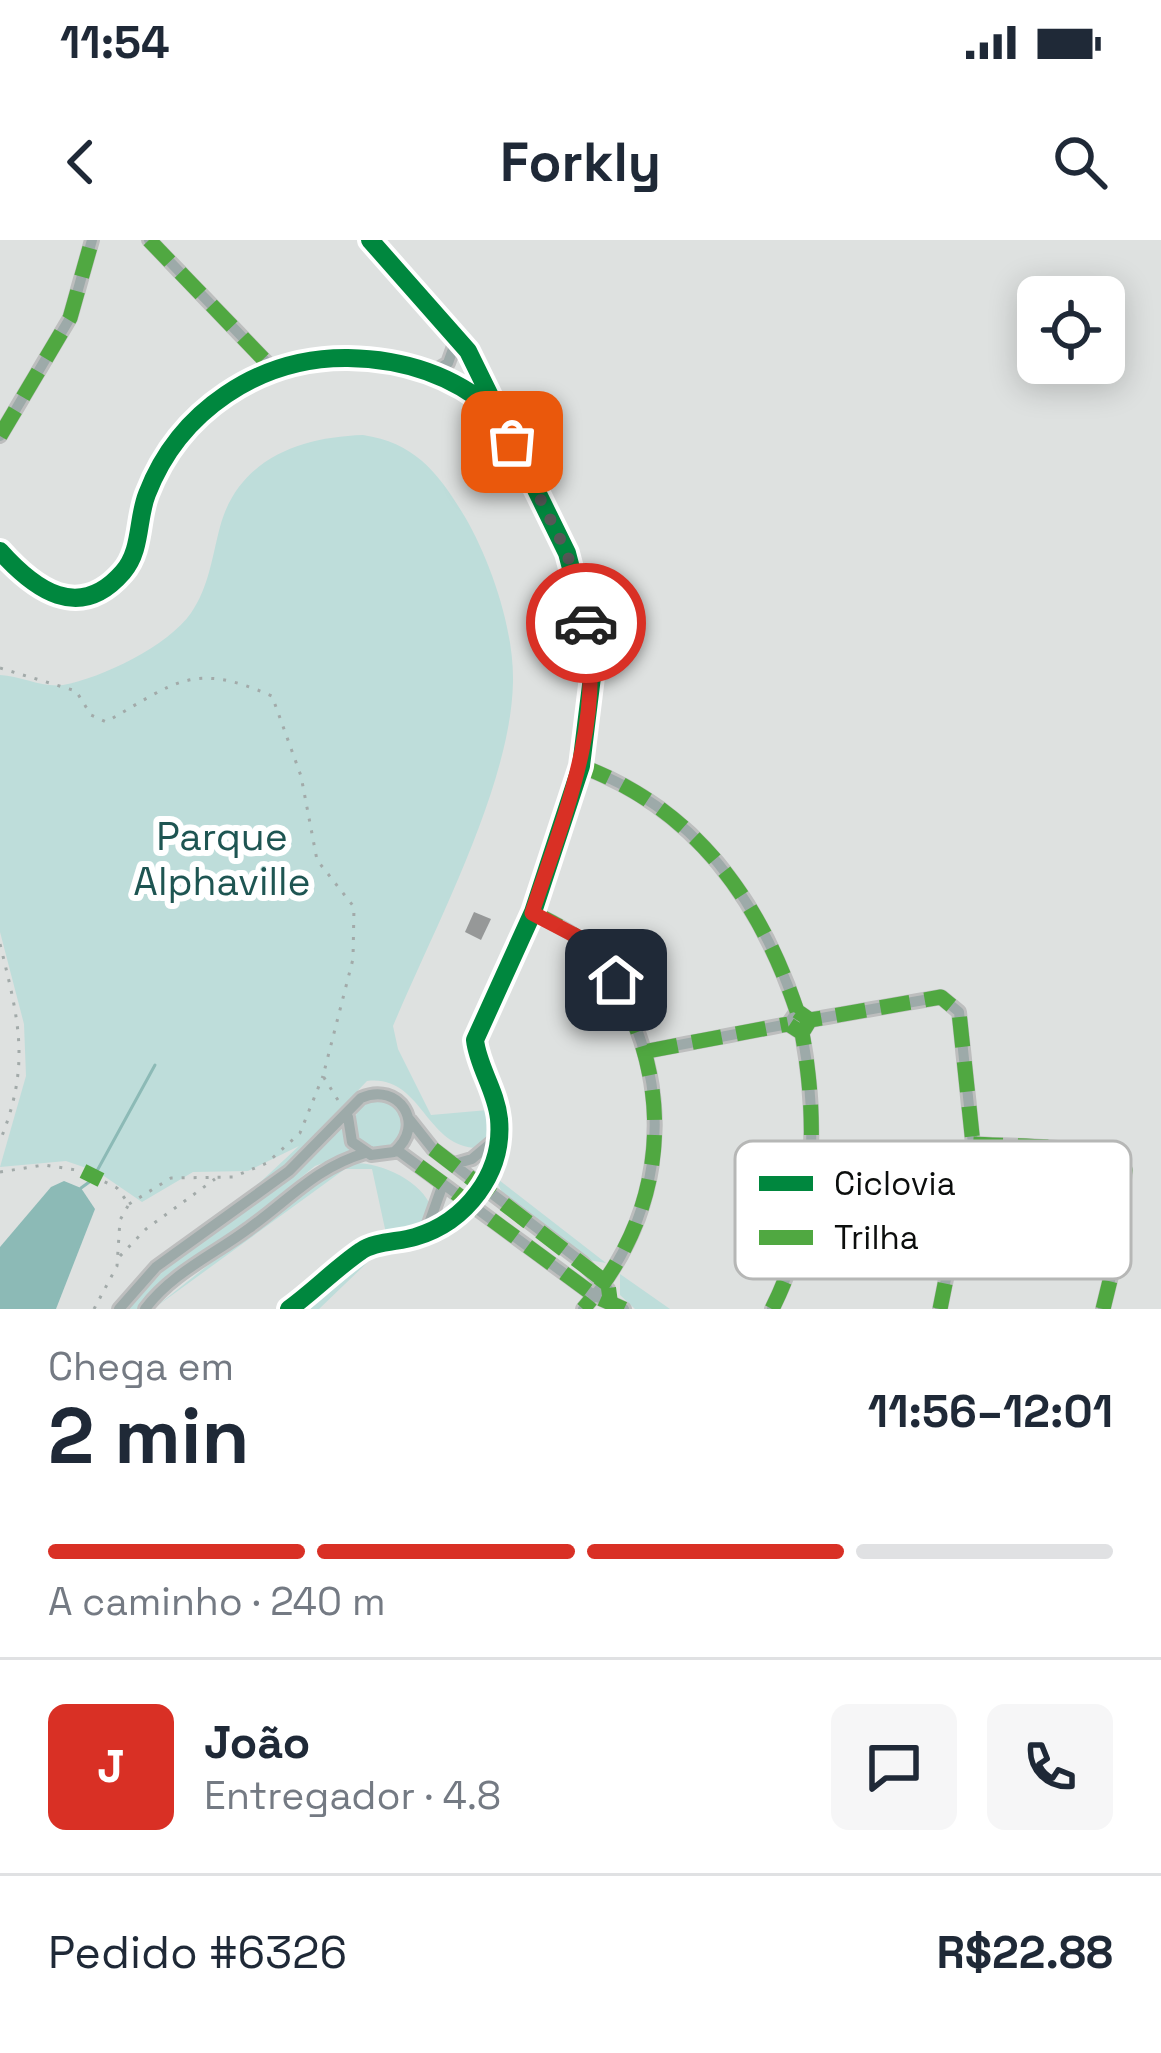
<!DOCTYPE html>
<html lang="pt">
<meta charset="utf-8">
<style>
:root{--surface:#fff;--page:#f6f6f7;--text:#1f2937;--muted:#747a83;--line:#e0e1e3;--accent:#d93025}
body{margin:0;font-family:"Space Grotesk",sans-serif;background:var(--page);color:var(--text);height:100vh;display:flex;flex-direction:column;font-size:45px;white-space:nowrap}
*{box-sizing:border-box;margin:0}
p{font-size:39px;color:var(--muted)}
.icon{flex:none;width:66px;height:66px;fill:none;stroke:currentColor;stroke-width:2;stroke-linecap:round;stroke-linejoin:round}
.map{position:relative;height:1069px;overflow:hidden}
.side{display:flex;flex-direction:column;background:var(--surface);flex:1}
.side>*{flex:none}
.controls{position:absolute;left:1017px;top:36px;display:grid;gap:24px}
.controls a{display:grid;place-items:center;width:108px;height:108px;border-radius:18px;background:var(--surface);box-shadow:0 6px 30px #0003;font-size:60px}
.pin{position:absolute;display:grid;place-items:center;width:102px;height:102px;color:#fff;margin:-51px;border-radius:24px;box-shadow:0 6px 18px #0006}
.courier{position:absolute;display:grid;place-items:center;width:120px;height:120px;margin:-60px;border:9px solid #d93025;border-radius:50%;background:#fff;color:#222;box-shadow:0 3px 15px #0007}
.headline em{font-style:normal;font-weight:800}
.headline div{display:flex;flex-direction:column-reverse}
.headline{display:flex;align-items:center;justify-content:space-between;height:204px;padding:0 48px}
h1{font-size:78px;font-weight:800;line-height:90px}
.bar{display:grid;grid-template-columns:repeat(4,1fr);gap:18px 12px;align-content:center;height:144px;padding:0 48px}
.bar i{height:15px;border-radius:9px;background:var(--line)}
.bar .on{background:var(--accent)}
.bar p{grid-column:span 4}
.line{display:flex;align-items:center;gap:30px;padding:0 48px;border-top:3px solid var(--line)}
.line div{flex:1}
.round{display:grid;place-items:center;flex:none;width:126px;height:126px;border-radius:18px;background:var(--page)}
.status{display:flex;justify-content:space-between;align-items:center;height:84px;padding:0 60px;background:var(--surface);direction:ltr}
.status svg{height:33px;fill:currentColor}
header{display:flex;justify-content:space-between;align-items:center;height:156px;padding:0 48px;background:var(--surface);font-size:54px;font-weight:800}
.map>svg:first-child{display:block}
.green{fill:#beddda}
.water{fill:#8cbab6}
.lines{fill:none;stroke-linecap:round;stroke-linejoin:round}
.stream{stroke:#8cbab6;stroke-width:3}
.building{fill:#969898}
.minor-casing{stroke:#bdbebe;stroke-width:16}
.path{stroke:#a2aaa9;stroke-width:3;stroke-dasharray:3 9;stroke-linecap:butt}
.minor{stroke:#9daaa9;stroke-width:10}
.quiet{stroke:#50a841;stroke-width:15;stroke-dasharray:30 15;stroke-linecap:butt}
.cycleway-casing{stroke:#fff;stroke-width:26}
.cycleway{stroke:#00873e;stroke-width:18}
.done{stroke:#565857;stroke-width:12;stroke-dasharray:0 21.6}
.route{stroke:#d93025;stroke-width:15}
.labels{text-anchor:middle;stroke-width:12;stroke-linejoin:round;paint-order:stroke}
.park-label{font-size:39px;fill:#1e5552;stroke:#fff}
.key{fill:#fff;stroke:#b6b7b6;stroke-width:3}
.key-label{font-size:33px;fill:#0c0e0d}
</style>
<div class="status"><b>11:54</b><svg viewBox="0 0 49 12"><path d="M0 12V9h3v3zM5 12V6h3v6zM10 12V3h3v9zM15 12V0h3v12zM26 1h20v11H26zM47 4h2v5h-2z"/></svg></div>
<header><svg class="icon" aria-label="back" viewBox="0 0 24 24"><path d="M15 5l-7 7 7 7"/></svg>Forkly<svg class="icon" aria-label="search" viewBox="0 0 24 24"><circle cx="10" cy="10" r="6"/><path d="M15 15l6 6"/></svg></header>
<div class="map">
<svg width="1161" height="1069" viewBox="0 0 1161 1069">
<rect width="100%" height="100%" fill="#dee1e0"/>
<path class="green" d="M363 195C416 203 439 234 465 277 491 322 514 389 513 442 511 546 434 688 393 786L398 809 431 875 488 870V899L478 908C425 908 422 834 367 841L285 927 205 986 201 985 255 947 299 906 248 931 193 932 142 962 98 932 66 921 0 927 26 836 24 784 0 692V435C21 436 43 448 63 445 102 438 168 406 191 373 209 347 212 317 220 287 238 219 300 197 363 195Z
M354 885a24 24 0 1 1 48 0a24 24 0 1 1-48 0Z
M340 886 353 912 315 926 237 990 176 1030 138 1069H128L168 1026 278 948Z
M354 923C383 923 422 941 432 969L424 987 387 998 372 929H345L153 1069 315 940Z
M495 937 606 1023 589 1020 503 955Z
M368 1013 371 1019 319 1069H300Z
M620 1033V1034L670 1069H635L620 1055Z"/>
<path class="water" d="M64 941 81 948 95 969 56 1069H0V1007L51 947Z"/>
<g class="lines">
<path class="stream" d="M81 948 92 940 155 825"/>
</g>
<path class="building" d="M474 672 491 679 481 700 465 692Z"/>
<g class="lines">
<g class="minor-casing">
<path id="minor" d="M149 0 273 129
M433 132 448 123 457 98
M0 196 70 78 92 0
M0 311C9 322 19 337 31 345 64 369 114 355 132 318 150 280 142 250 171 207 243 102 401 90 494 171
M581 526C695 569 759 659 797 771
M533 672C548 681 567 689 581 700 604 718 617 742 628 768 676 872 658 984 583 1069
M810 780 802 793 788 784 797 771 810 780 941 757 959 772 973 904 940 1069
M648 811 788 784
M410 880 433 909 582 1022 608 1049
M973 904C1007 907 1108 902 1125 930L1115 1020 1103 1069
M397 910 595 1056 624 1069
M455 924 472 919 497 898
M426 992 443 944
M119 1069 156 1027 289 931 361 858C399 841 427 885 394 912L371 915 352 902 348 877
M145 1069C172 1033 213 1015 248 989 289 960 315 928 365 913
M289 1069C314 1051 336 1028 361 1011 375 1001 399 1002 415 997 466 982 504 933 499 879 496 850 478 827 475 800L533 672 581 526 592 437 589 396 567 313 468 111 370 0
M772 1069C815 984 819 885 802 793"/>
</g>
<path class="path" d="M0 428 76 451 91 475 106 482C176 442 193 421 272 456L301 536 317 620 354 667 353 719 323 836 341 865
M0 704C19 781 31 825 0 901
M0 932 44 925 83 931
M129 964 171 938 233 937 267 923 300 893 323 836
M120 1016 146 989 215 939
M94 1069 117 1026 120 980 129 964 117 948 101 940"/>
<use href="#minor" class="minor"/>
<path class="quiet" d="M149 0 273 129
M0 196 70 78 92 0
M581 526C695 569 759 659 797 771
M533 672C548 681 567 689 581 700 604 718 617 742 628 768 676 872 658 984 583 1069
M810 780 802 793 788 784 797 771 810 780 941 757 959 772 973 904 940 1069
M648 811 788 784
M973 904C1007 907 1108 902 1125 930L1115 1020 1103 1069
M433 909 608 1044 610 1059
M419 926 595 1056 624 1069
M83 931 101 940
M772 1069C815 984 819 885 802 793"/>
<g class="cycleway-casing">
<path id="cycleway" d="M0 311C34 349 79 383 123 332 142 310 137 279 147 254 179 171 259 117 348 118 402 119 451 134 492 169
M289 1069C314 1051 336 1028 361 1011 375 1001 399 1002 415 997 466 982 504 933 499 879 496 850 478 827 475 800L533 672 581 526 592 437 589 396 567 313 468 111 370 0"/>
</g>
<use href="#cycleway" class="cycleway"/>
</g>
<g class="lines">
<path class="done" d="M512 202 567 313 586 383"/>
<path class="route" d="M586 383C604 484 563 579 532 673L580 698 616 740"/>
</g>
<g class="labels">
<g class="park-label">
<text x="222" y="610">Parque<tspan x="222" dy="45">Alphaville</tspan></text>
</g>
</g>
<rect x="735" y="901" width="396" height="138" rx="18" class="key"/>
<rect x="759" y="936" width="54" height="15" fill="#00873e"/>
<rect x="759" y="990" width="54" height="15" fill="#50a841"/>
<g class="key-label">
<text x="834" y="955">Ciclovia</text>
<text x="834" y="1009">Trilha</text>
</g>
</svg>
<div class="controls">
<a><svg class="icon" aria-label="locate" viewBox="0 0 24 24"><circle cx="12" cy="12" r="6"/><path d="M12 2v4M12 18v4M2 12h4M18 12h4"/></svg></a>
</div>
<div class="pin" style="left:512px;top:202px;background:#ea580c"><svg class="icon" aria-label="bag" viewBox="0 0 24 24"><path d="M5 8h14l-1 12H6zM9 8a3 3 0 0 1 6 0"/></svg></div>
<div class="pin" style="left:616px;top:740px;background:#1f2937"><svg class="icon" aria-label="home" viewBox="0 0 24 24"><path d="M3 11l9-7 9 7M6 9v11h12V9"/></svg></div>
<div class="courier" style="left:586px;top:383px"><svg class="icon" aria-label="car" viewBox="0 0 24 24"><path d="M5 17H2v-5l4-1 3-4h7l3 4 3 1v5h-3M9 17h6M6 11h13"/><circle cx="7" cy="17" r="2"/><circle cx="17" cy="17" r="2"/></svg></div>
</div>
<section class="side">
<div class="headline"><div><h1>2 min</h1><p>Chega em</p></div><em>11:56–12:01</em></div>
<div class="bar"><i class="on"></i><i class="on"></i><i class="on"></i><i></i><p>A caminho · 240 m</p></div>
<div class="line" style="height:216px"><b class="round" style="background:var(--accent);color:#fff">J</b><div><b>João</b><p>Entregador · 4.8</p></div><a class="round"><svg class="icon" aria-label="chat" viewBox="0 0 24 24"><path d="M4 5h16v11H9l-5 4z"/></svg></a><a class="round"><svg class="icon" aria-label="phone" viewBox="0 0 24 24"><path d="M5 4h4l2 5-3 2q2 4 5 5l2-3 5 2v4C11 20 4 13 5 4z"/></svg></a></div>
<div class="line" style="height:156px"><div>Pedido #6326</div><b>R$22.88</b></div>
</section>
